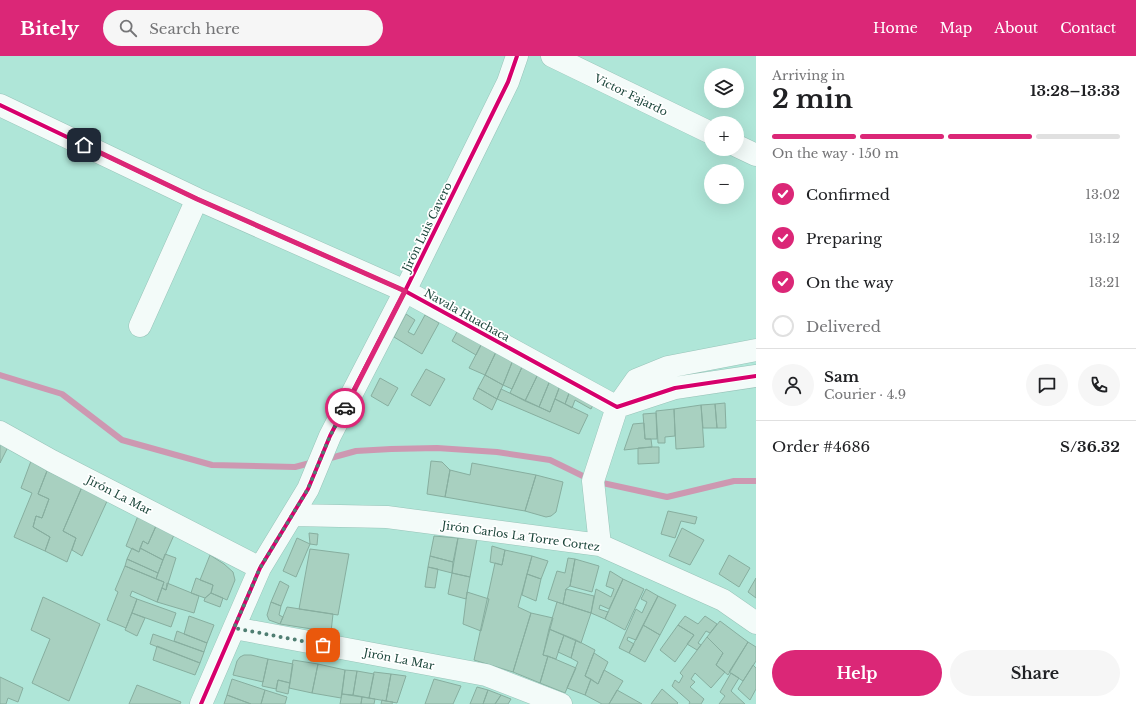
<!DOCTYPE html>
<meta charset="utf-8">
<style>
:root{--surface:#fff;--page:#f6f6f6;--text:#202124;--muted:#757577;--line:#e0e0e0;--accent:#db2777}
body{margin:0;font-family:"Libre Baskerville",serif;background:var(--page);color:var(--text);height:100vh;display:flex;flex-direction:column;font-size:15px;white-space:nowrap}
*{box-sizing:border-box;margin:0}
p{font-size:13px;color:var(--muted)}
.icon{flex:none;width:22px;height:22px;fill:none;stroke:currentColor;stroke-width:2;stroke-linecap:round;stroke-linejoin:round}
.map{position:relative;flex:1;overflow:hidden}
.sheet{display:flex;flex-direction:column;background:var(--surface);width:380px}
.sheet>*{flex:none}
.fabs{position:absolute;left:704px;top:12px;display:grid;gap:8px}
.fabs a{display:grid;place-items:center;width:40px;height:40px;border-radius:50%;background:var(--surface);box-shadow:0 4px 16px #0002;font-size:20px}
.pin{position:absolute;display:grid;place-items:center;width:34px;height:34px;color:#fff;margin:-17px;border-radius:8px;box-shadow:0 2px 6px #0006}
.courier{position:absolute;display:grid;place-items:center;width:40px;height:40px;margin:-20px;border:3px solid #db2777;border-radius:50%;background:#fff;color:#222;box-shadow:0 1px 5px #0007}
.headline em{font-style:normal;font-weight:800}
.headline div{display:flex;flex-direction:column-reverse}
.headline{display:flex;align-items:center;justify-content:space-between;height:68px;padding:0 16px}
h1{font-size:26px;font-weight:800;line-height:30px}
.bar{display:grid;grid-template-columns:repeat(4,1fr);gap:6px 4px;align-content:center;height:48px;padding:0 16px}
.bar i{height:5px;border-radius:3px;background:var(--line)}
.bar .selected{background:var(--accent)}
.bar p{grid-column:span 4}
.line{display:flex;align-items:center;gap:10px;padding:0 16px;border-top:1px solid var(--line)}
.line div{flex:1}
.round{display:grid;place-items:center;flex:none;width:42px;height:42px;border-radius:21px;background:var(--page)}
ol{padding:0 16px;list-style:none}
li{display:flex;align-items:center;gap:12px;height:44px}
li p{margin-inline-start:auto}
li .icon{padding:4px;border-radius:50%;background:var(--accent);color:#fff;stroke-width:4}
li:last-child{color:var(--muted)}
li i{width:22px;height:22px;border:2px solid var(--line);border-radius:50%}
.button{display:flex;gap:8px;margin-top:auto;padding:8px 16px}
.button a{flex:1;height:46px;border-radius:24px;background:var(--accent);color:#fff;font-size:16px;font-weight:800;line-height:46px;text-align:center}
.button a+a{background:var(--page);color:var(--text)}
header{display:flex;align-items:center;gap:24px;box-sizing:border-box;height:56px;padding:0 20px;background:var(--accent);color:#fff}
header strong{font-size:19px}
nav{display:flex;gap:22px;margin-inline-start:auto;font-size:14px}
.search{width:280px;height:36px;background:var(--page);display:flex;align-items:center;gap:10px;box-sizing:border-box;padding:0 14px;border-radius:22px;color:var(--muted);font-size:15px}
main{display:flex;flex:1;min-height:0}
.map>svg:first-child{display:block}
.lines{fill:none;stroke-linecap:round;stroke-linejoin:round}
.stream{stroke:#cd98b1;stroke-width:6}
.building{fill:#a8d0c0;stroke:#87ae9f}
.minor-casing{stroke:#98c4b9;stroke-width:23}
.minor{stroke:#f3fbf9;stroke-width:22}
.cycleway-casing{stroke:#fff;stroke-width:6}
.cycleway{stroke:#d6006c;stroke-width:4}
.done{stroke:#4f7e72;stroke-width:4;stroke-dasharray:0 7.2}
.route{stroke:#db2777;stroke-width:5}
.labels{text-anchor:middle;stroke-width:3.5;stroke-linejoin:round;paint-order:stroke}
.street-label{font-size:11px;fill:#1c463b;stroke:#fff}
</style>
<header>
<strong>Bitely</strong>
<div class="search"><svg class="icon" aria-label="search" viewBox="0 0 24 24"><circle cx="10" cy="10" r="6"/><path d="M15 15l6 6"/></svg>Search here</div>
<nav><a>Home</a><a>Map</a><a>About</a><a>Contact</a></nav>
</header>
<main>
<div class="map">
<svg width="756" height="648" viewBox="0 0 756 648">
<rect width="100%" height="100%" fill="#afe6d8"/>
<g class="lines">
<path class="stream" d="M0 319 62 338 122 384 212 409 295 411 314 406
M327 403 356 395 391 393 437 392 497 396 550 404 589 423
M598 426 667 441 734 425H756"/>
</g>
<path class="building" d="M406 258 415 264 408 276 414 279 425 259 439 267 422 298 394 281Z
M458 274 482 287 476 299 452 285Z
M482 287 496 296 485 319 469 312Z
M496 296 513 304 503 329 485 319Z
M513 304 523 309 512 333 503 329Z
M523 309 539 316 525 345 510 337Z
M426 313 445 323 430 350 411 339Z
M539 316 551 322 539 351 525 345Z
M485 319 503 329 497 343 478 332Z
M380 322 398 332 388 350 371 340Z
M551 322 561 327 550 356 539 351Z
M561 327 571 332 565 348 555 343Z
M478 332 497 343 492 354 473 343Z
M571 332 595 345 591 353 575 344 572 352 565 348Z
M501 333 550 356 555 343 588 359 579 378 497 343Z
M725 347 726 372H717L715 348Z
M715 348 717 372H703L701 349Z
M701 349 704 391 676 393 674 353Z
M674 353 675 380 665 381V387H658L656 355Z
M656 357 657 383H645L643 358Z
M644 367 645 383H651L652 391 624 394 633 368Z
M0 386 8 391 0 407Z
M652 391H659V407L638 408V392Z
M31 405 47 415 38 438 49 443 42 462 36 460 33 471 50 481 45 495 14 481 32 437 21 432Z
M431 405 442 406 450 414 445 441 427 438Z
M472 407 536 419 525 455 445 441 450 414 470 419Z
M47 415 82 431 63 475 76 482 67 506 45 495 50 481 33 471 36 460 42 462 49 443 38 438Z
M536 419 563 426 556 456 551 460 546 461 525 455Z
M82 431 108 443 82 500 72 494 76 482 63 475Z
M668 455 697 461 695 468 681 465 675 482 661 478Z
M138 460 156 470 148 488 143 485 139 496 126 490Z
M156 470 174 479 163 504 140 492 143 485 148 488Z
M682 472 704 484 690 509 669 500Z
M309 477 318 478 317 489 310 488Z
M434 480 458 482 453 506 430 500Z
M297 482 310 488 296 521 283 515Z
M458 482 477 483 470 521 452 517Z
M492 490 505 494 502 509 490 506Z
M132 492 139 496 140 492 163 504 158 517 127 503Z
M310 493 349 498 338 559 299 553Z
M505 494 532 500 518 551 531 557 513 616 474 604 495 507 502 509Z
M165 498 176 502 166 534 162 532 164 526 156 523Z
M210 499 224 508 233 516 235 524 227 544 211 537 213 529 200 524Z
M729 499 750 512 739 531 719 518Z
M430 500 453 506 452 517 428 511Z
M532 500 548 505 541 523 527 518Z
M568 502 575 503 570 530 566 533 563 548 548 543 557 515 565 517Z
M127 503 158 517 156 523 125 510Z
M575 503 599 510 592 536 570 530Z
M125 510 164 526 157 546 132 535 130 540 137 543 126 572 107 564 118 536 115 534Z
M428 511 438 513 435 532 425 531Z
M610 515 623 523 609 553 600 549 599 553 608 556 605 563 591 557 596 533 611 541 614 533 606 530Z
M452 517 470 521 466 543 448 538Z
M527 518 541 523 536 545 522 539Z
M196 522 213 529 211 537 205 542 191 537Z
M756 522V542L748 536Z
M623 523 644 533 625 574 605 563Z
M280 525 289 530 281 550 271 546Z
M167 527 199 540 194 557 157 546 162 532 166 534Z
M566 533 594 540 591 557 563 548Z
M646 533 658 540 636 584 628 581 627 584 634 588 629 597 619 592 636 553 642 557 647 546 641 543Z
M467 536 489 543 481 575 463 568Z
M211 537 223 542 220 551 204 545 205 542Z
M658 540 676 549 660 579 643 569Z
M43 541 100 568 69 645 32 627 50 583 31 574Z
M137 543 176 557 171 571 132 557Z
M271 546 281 550 279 559 283 561 280 568 269 564 267 559Z
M557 546 591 557 581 587 549 573Z
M287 551 333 558 331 576 280 568Z
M132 557 145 562 137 580 125 574Z
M531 557 553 562 543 599 548 600 540 627 513 616Z
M189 560 214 569 207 587 184 578Z
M685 560 698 568 705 560 717 568 710 577 706 575 698 587 701 589 697 594 687 588 694 579 678 569Z
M720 565 748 586 728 619 716 609 723 597 707 581Z
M643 569 660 579 645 606 629 597Z
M678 569 694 579 675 606 660 594Z
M549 573 564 579 556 603 543 599Z
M177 575 207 587 204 596 174 585Z
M153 578 204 596 200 607 150 588Z
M564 579 576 584 571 602 558 596Z
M707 581 723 597 716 609 725 616 711 632 695 617 691 623 695 626 690 631 704 643 701 648H689L690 646 672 630 675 624 679 627 683 620 680 617Z
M576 584 595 594 585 620 591 623 585 639 567 632 578 606 571 602Z
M748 586 756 591V605L743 625 729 616Z
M157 590 200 607 195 619 153 604Z
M594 597 608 606 598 628 585 620Z
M244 599H251L268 603 263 626 233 619 237 605 240 601Z
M548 600 576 612 565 637 540 627Z
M268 603 293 608 290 627 278 624 276 633 262 630Z
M293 604 318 608 312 637 289 632Z
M318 608 345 614 341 642 312 637Z
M753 609 756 612V633L750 644 738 633Z
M345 614 357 615 353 639 342 638Z
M604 614 623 625 609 648H602L585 639 591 623 598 628Z
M357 615 374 618 369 642 353 639Z
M374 616 391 618 386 645 369 642Z
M731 617 739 622 731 635 745 648H719L725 640 720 636Z
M391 618 406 620 397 647 386 645Z
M0 621 23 632 18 646 8 642 6 648H0Z
M232 623 265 634 261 648H251L227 639Z
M434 623 461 630 453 648H425Z
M278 624 290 627 288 638 276 635Z
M137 629 181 646 180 648H129Z
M477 631 488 634 483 648H470Z
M662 633 678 647 677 648H651Z
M265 634 287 641 285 648H261Z
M488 634 501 639 495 648H483Z
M617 634 642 648H609Z
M342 638 362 641 361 648H340Z
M227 639 251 648H224Z
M501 639 511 643 508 648H495Z
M362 641 375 643 374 648H361Z
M382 644 386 645 393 646 392 648H381Z"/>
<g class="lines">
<g class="minor-casing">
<path id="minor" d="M552 0 711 77
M0 49 197 143 405 235 617 351 675 332 756 320
M737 90 756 99
M140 270 197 143
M0 376 52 405 260 512
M293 459 387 461 600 489 723 544 756 567
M600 489 593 425 617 351 636 324 668 311 756 294
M234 572 486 619 561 648
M201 648 260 512 308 433 330 380 405 235 508 26 517 0"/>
</g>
<use href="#minor" class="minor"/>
<g class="cycleway-casing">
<path id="cycleway" d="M0 49 197 143 405 235 617 351 675 332 756 320
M201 648 260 512 308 433 330 380 405 235 508 26 517 0"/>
</g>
<use href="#cycleway" class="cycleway"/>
</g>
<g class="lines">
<path class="done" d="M323 589 234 572 260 512 308 433 330 380 345 352"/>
<path class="route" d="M84 89 197 143 405 235 345 352"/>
</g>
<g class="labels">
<g class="street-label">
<text transform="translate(631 39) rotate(26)" y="4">Victor Fajardo</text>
<text transform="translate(427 171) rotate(-64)" y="4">Jirón Luis Cavero</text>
<text transform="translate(467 259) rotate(29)" y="4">Navala Huachaca</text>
<text transform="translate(119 439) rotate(27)" y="4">Jirón La Mar</text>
<text transform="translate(521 480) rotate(8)" y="4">Jirón Carlos La Torre Cortez</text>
<text transform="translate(399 603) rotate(11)" y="4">Jirón La Mar</text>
</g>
</g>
</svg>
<div class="fabs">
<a><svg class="icon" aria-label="layers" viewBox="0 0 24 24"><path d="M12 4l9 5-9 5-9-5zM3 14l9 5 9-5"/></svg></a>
<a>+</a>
<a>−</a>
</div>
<div class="pin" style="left:323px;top:589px;background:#ea580c"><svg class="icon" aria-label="bag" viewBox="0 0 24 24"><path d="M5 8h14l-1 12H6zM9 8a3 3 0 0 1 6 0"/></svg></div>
<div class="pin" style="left:84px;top:89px;background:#1f2937"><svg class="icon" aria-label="home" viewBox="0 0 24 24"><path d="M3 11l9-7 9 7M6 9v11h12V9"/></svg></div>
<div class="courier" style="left:345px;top:352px"><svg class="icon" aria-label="car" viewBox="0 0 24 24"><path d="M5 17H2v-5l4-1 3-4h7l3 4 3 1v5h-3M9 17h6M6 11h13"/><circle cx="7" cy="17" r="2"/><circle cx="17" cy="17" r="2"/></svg></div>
</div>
<section class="sheet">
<div class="headline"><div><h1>2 min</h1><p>Arriving in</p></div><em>13:28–13:33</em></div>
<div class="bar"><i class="selected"></i><i class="selected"></i><i class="selected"></i><i></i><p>On the way · 150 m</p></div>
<ol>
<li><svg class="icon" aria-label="check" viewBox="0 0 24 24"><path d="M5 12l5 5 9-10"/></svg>Confirmed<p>13:02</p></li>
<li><svg class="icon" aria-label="check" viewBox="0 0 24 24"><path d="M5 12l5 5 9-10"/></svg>Preparing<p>13:12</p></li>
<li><svg class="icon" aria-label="check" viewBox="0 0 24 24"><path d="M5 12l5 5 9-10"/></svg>On the way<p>13:21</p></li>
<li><i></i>Delivered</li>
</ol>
<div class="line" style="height:72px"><a class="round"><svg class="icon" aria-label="person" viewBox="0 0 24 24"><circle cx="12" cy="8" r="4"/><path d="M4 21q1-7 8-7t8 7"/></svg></a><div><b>Sam</b><p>Courier · 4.9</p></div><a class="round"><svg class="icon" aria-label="chat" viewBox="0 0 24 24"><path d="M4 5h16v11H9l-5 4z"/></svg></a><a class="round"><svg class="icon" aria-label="phone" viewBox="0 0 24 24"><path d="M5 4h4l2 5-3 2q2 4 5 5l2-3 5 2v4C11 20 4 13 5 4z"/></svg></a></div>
<div class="line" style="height:52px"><div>Order #4686</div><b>S/36.32</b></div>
<div class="button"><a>Help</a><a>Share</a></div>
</section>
</main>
